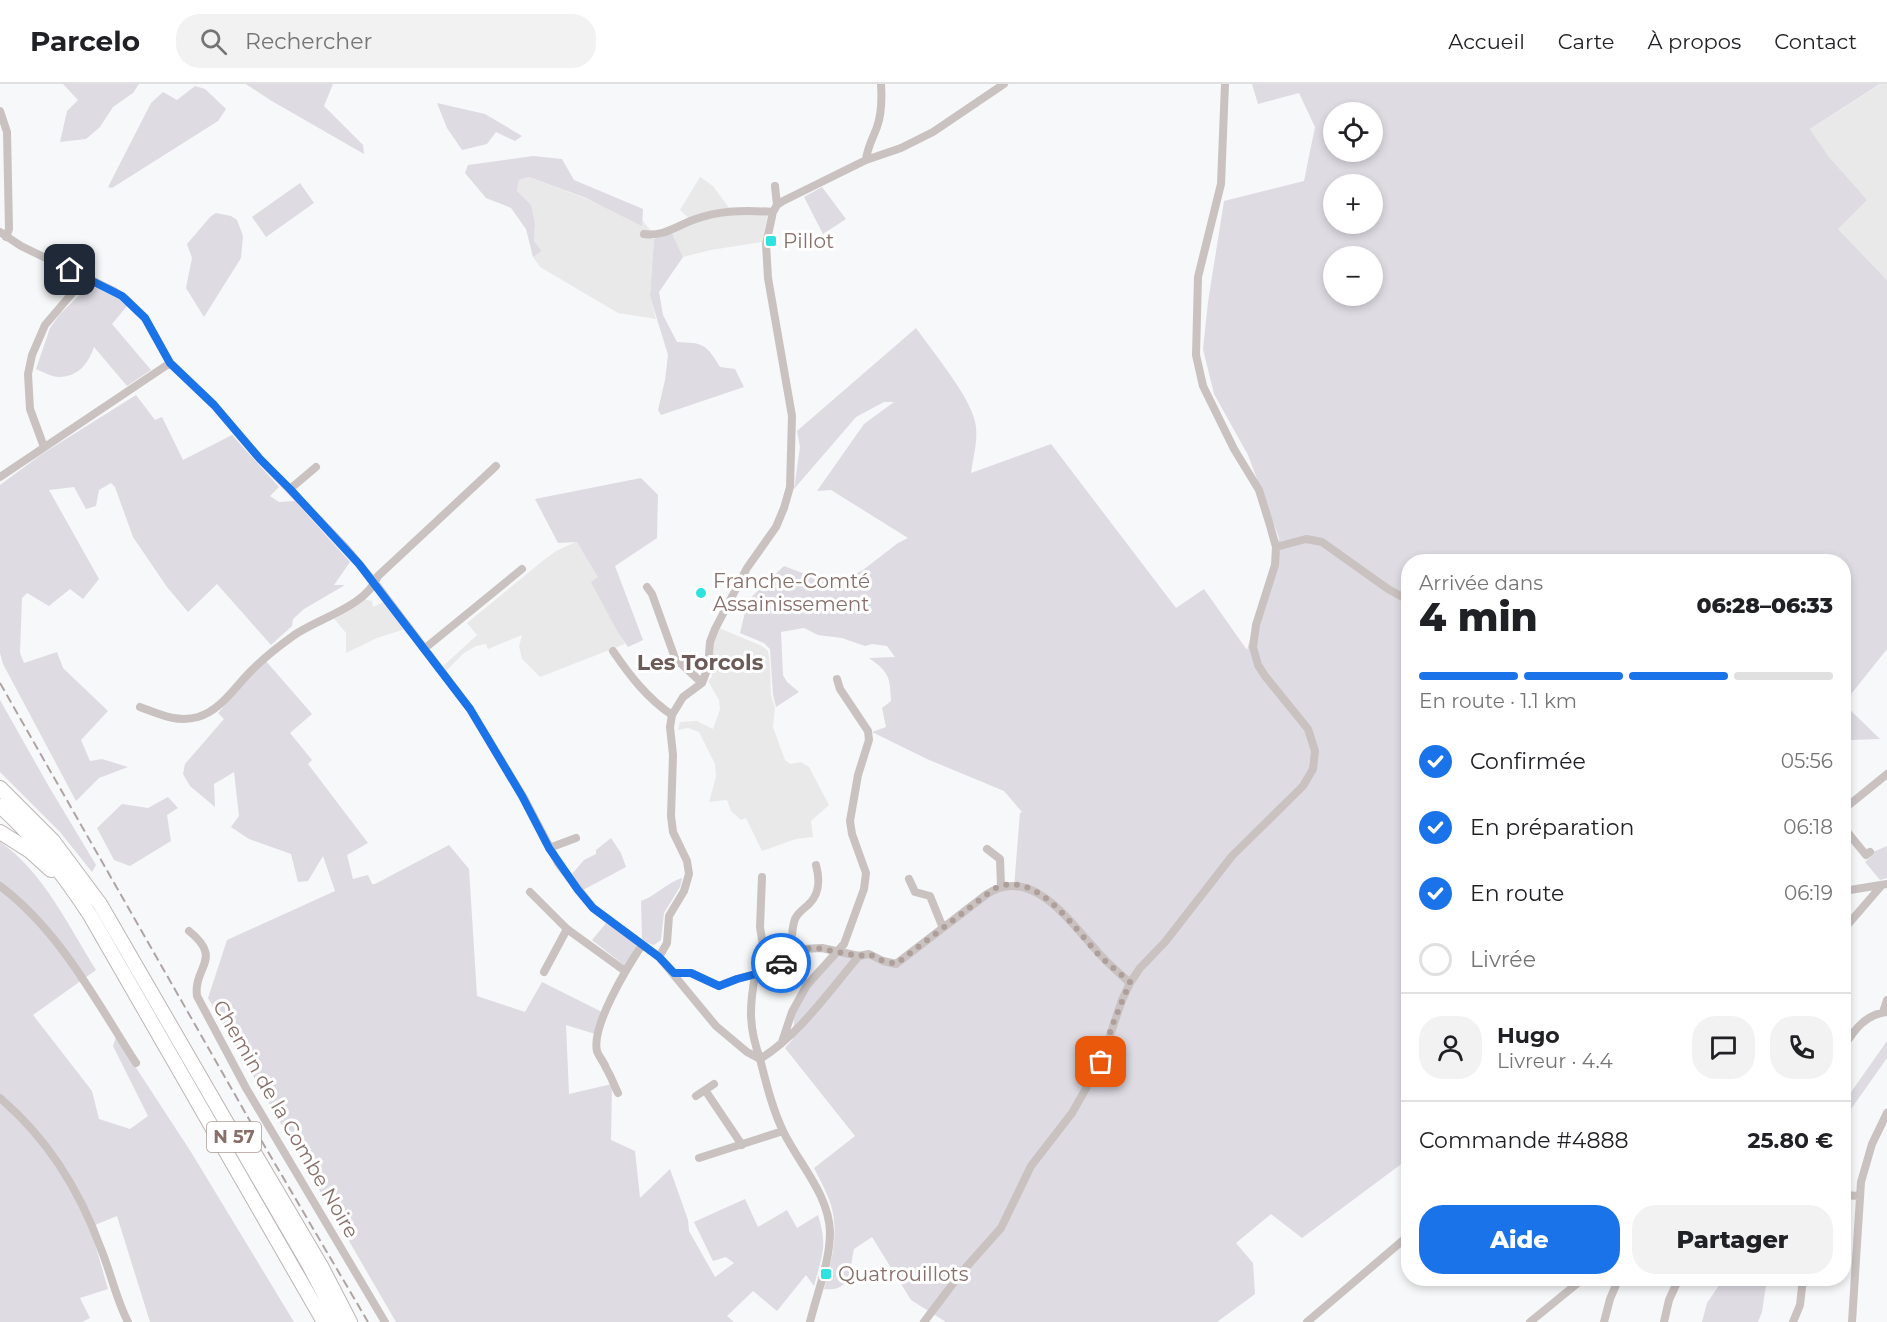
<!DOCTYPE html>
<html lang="fr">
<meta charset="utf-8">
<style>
:root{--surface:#fff;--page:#f2f2f2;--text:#202124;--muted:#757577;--line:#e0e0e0;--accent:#1a73e8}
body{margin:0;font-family:Montserrat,sans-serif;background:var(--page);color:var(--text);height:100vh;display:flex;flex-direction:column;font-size:22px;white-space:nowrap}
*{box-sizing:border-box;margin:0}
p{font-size:20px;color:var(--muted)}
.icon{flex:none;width:33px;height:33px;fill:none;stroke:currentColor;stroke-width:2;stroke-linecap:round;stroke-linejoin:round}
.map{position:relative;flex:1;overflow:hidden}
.side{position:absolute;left:1401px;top:470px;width:450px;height:732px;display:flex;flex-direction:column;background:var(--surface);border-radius:24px;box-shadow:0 3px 9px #0003}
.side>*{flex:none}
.tools{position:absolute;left:1323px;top:18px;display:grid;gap:12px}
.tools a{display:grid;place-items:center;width:60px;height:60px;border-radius:50%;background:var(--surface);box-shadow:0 3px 9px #0003;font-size:30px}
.pin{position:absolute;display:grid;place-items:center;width:51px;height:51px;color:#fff;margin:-26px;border-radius:12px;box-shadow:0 3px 9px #0006}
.courier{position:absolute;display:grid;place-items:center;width:60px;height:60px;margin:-30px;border:4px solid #1a73e8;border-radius:50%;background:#fff;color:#222;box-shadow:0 2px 8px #0007}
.overview em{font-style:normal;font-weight:800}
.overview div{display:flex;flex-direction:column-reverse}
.overview{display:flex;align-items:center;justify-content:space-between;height:102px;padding:0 18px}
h1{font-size:39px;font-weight:800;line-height:45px}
.bar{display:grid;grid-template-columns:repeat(4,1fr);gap:9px 6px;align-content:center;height:72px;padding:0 18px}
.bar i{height:8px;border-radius:4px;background:var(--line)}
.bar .selected{background:var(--accent)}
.bar p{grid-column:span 4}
.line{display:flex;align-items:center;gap:15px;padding:0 18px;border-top:2px solid var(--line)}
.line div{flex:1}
.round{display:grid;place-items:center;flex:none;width:63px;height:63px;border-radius:24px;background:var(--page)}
ol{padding:0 18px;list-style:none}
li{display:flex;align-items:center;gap:18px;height:66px}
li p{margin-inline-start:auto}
li .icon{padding:6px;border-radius:50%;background:var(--accent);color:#fff;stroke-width:4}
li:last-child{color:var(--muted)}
li i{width:33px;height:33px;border:3px solid var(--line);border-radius:50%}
.cta{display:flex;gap:12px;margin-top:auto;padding:12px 18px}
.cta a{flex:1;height:69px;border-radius:24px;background:var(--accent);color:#fff;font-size:24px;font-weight:800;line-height:69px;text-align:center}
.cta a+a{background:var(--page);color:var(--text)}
header{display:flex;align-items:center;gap:36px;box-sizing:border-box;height:84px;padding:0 30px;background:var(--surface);border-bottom:2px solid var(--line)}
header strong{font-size:28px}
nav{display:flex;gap:33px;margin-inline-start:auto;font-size:21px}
.search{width:420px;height:54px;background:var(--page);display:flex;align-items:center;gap:15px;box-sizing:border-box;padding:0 21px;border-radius:24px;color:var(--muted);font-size:22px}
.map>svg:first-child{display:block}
.built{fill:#eae9ea}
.green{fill:#dedbe3;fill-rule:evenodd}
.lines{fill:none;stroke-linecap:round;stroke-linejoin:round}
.highway-casing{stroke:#bcb5b4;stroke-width:16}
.street{stroke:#c9c2c0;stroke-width:8}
.highway{stroke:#fff;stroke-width:14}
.rail{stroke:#afa4a2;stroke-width:2;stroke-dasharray:9 4.5;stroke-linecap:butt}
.done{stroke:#af9f9b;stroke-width:6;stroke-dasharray:0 10.8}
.route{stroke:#1a73e8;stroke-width:8}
.poi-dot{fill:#2fe2e0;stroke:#fff;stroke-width:2}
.labels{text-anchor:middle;stroke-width:6;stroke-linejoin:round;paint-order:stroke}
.shield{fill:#fff;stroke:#ac9a96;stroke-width:1.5}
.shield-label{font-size:18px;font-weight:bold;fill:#886f69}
.poi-label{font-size:20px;fill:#886f69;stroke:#fff;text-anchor:start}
.street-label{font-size:20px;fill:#886f69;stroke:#fff}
.quarter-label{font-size:22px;font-weight:bold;fill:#6d5b57;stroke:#fff}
</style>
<header>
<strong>Parcelo</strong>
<div class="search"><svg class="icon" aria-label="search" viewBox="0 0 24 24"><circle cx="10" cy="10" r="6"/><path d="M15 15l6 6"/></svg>Rechercher</div>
<nav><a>Accueil</a><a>Carte</a><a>À propos</a><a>Contact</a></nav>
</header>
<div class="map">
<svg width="1887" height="1238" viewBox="0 0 1887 1238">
<rect width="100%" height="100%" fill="#f7f8f9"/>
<path class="built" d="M1881 0H1887V196L1838 145 1829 73 1810 45Z
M529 93 642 136 651 147 641 153 654 155 650 212 656 235 618 229 540 183 533 173 542 167 534 157 535 140 517 107 519 96Z
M700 93 713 102 730 125 690 135 680 126Z
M728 130H768L762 158 711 166 683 173 672 149 697 136Z
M582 455 598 493 592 498 618 549 625 560 540 593 522 575 519 562 522 551 488 565 486 560 476 562 464 569 446 587 442 583 477 551 467 539 545 475 556 467Z
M363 515 372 517 373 523 384 518 405 545 377 554 346 569V549L332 532Z
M719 544 762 562 768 567 770 580 771 611 775 624 773 643 785 676 790 680 801 678 809 683 829 721 811 737 813 753 796 755 762 767 746 734 741 736 731 727 727 716 709 718 716 693 715 680 699 648 688 644 678 646 680 638 697 637 713 645 720 625 719 616 708 597 712 593 714 555Z"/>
<path class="green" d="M63 0H139L133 9 113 23 100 43 86 55 60 58 67 27 78 16Z
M246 0H333L324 22 363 61 364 70 270 16Z
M1252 0H1880L1810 45 1829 73 1867 116 1838 145 1887 196V565L1844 619V477H1408V1075L1302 1154 1271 1130 1236 1159 1253 1179 1255 1210 1217 1238H946L911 1216 872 1153 854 1165C849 1185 853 1208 824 1205 832 1176 841 1143 828 1113 824 1103 819 1094 814 1084L855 1052 785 964 793 955 795 918 834 868 865 871 897 884 1000 803H1014L1020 729 1022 728 1004 707 927 675 872 648 886 643 882 624 891 617C890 593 889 588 869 574L895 573 887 562 872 560 865 562 842 554 818 551 804 544 781 548 783 591 787 598 799 608 776 623 773 611 770 565 764 559 740 549 748 516 784 482 834 501 863 486 898 459 908 454 831 406 817 407 864 340 894 318H884L856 333 794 405 800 363 797 347 916 244C932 267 970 312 975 338 979 354 973 373 971 389L1051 360 1176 524 1204 505 1247 566 1279 454 1248 371 1214 310 1203 265 1208 218 1224 117 1304 97 1315 43 1299 9 1258 20ZM1334 28H1372V68H1334ZM1334 100H1372V140H1334ZM1334 172H1372V212H1334Z
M195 2 205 5 226 25 218 37 112 104 108 103 151 19 163 8 177 16Z
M437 19 485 30 522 52 515 57 496 48 487 60 462 66 447 44Z
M533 72 562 75 574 96 643 125 642 142 586 114 529 93 519 96 517 107 531 121 535 140 534 157 542 167 533 173 526 145 511 124 486 114 465 89 468 81Z
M300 99 314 119 266 153 252 133Z
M822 103 846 135 823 150 804 113Z
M216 129 231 132 237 136 243 152 241 174 204 233 186 204 192 174 187 160 211 132Z
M672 149 683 173 659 208 663 231 677 258C704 259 706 260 720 283L735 285 744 303 661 331 658 326 665 296 668 271 650 212 654 155Z
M90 201 117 214 127 222 112 240 151 286 127 302 94 263C89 278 79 293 59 293 52 293 43 288 36 285L50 244 60 230Z
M136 311 155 336 162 333 183 376 232 351 279 403 270 412 279 418 295 417 350 478 334 501H345L304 525 293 535 292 542 271 561 217 500 188 528 167 503 133 453 115 403 111 399 99 406 96 422 86 425 74 403 49 406 99 495 83 515 70 505 49 522 27 509 22 514 20 569 24 579 57 568 63 584 108 627 81 656 90 677 102 675 128 683 99 694 76 717 3 580 0 569V401L42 370Z
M641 394 658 411 657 454 615 482 643 556 628 563 618 549 591 498 598 493 577 458 558 459 535 415Z
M265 576 312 630 290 649 312 676 308 680 368 759 347 771 353 795 368 791 372 800H375L449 761 469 785 477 912 525 928 542 898 602 928 595 950 566 941 569 1010 612 1000 611 1056 635 1067 640 1114 670 1085 688 1136 689 1147 715 1193 734 1179 726 1173 713 1177 694 1138 745 1115 758 1143 787 1126 797 1144 818 1131C828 1163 822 1171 814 1202L806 1191 777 1227 753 1207 727 1232 734 1238H396L208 914 227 856 335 807 323 772 308 797 298 798 291 770 249 755 231 743 239 732 234 688 214 700 215 723 190 702 183 690 185 680 224 635 218 629Z
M0 616 48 701 96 781 92 788 60 748 0 688Z
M1844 620 1880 655 1851 656 1844 665Z
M168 713 178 724 167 731 171 757 130 782 114 776 97 744 122 720 148 724Z
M611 754 621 769 626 783 583 806 572 790 584 776 596 770V766Z
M0 758C43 787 69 843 96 886L33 931 92 1007 99 1035 130 1045 148 1032 113 962 116 953 191 1068 294 1238H150L117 1132 90 1143 108 1205 80 1214 90 1234 82 1238H0Z
M1887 762V794L1880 796 1865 778 1874 770 1873 768Z
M682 794 680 803 664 829 661 856 654 861 647 859 642 855 641 817C656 812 666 799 682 794Z
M607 838 636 861V866L625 882 592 856Z
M1887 957V974L1844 1035V1018Z
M1724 1194H1767L1762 1228 1758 1238H1702L1707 1219Z"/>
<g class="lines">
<g class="highway-casing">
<path id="highway" d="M0 704 53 757 100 820 309 1181 339 1238
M0 722C36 754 64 791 90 831L324 1238
M0 748 30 767 51 786
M246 1055 321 1182 350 1238"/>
</g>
<path class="street" d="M0 27 7 48 9 145 6 153
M866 76C867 64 873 54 877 43 882 29 882 15 881 0
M775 102 777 121
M0 148 21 162 114 207 127 216 145 234 170 279 214 321 260 375 346 464 375 499 470 625 524 714 558 779 593 824 659 873 716 942 747 968 760 975C766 999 773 1027 784 1049 800 1081 829 1111 830 1148 830 1178 817 1209 810 1238
M644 150C663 153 676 142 693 136 719 126 745 126 773 128
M44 363 30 325 28 290 32 271 45 241 86 193
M0 393 170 279
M290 405 316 383
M1276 463 1306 455 1322 458 1388 505 1408 516
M647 503 652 510 675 574 702 599
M424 565 522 485
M613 567C630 592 647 614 672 631
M140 623C159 630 177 639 198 633 222 626 236 601 253 585 265 573 279 562 293 552 318 534 366 523 378 492L496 382
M1844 725 1887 690
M1844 744 1866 771 1870 768
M549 764 576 754
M987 765 1000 775 1001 802
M762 793 760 843 767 887
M909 795 915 808 930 812 943 844
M0 802C60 847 96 917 136 979
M1844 807 1887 800
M530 808 567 845 625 887
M1844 845 1882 801
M189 847C224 875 193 883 197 912L246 1004 385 1238
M791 869C792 858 791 846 795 835 797 830 803 825 808 821 820 810 820 796 816 781
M659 873 667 859 669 832 684 807 689 790 687 777 673 748 671 732 673 671 670 643 672 631 683 613 702 599 708 583 710 558 715 545 747 484 776 443 784 424 790 403 792 332 768 194 766 160 773 128 777 121 783 117 866 76 901 64 933 48 1004 0
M544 888 567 845
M674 889H691L719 902 737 895 767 887 782 878 791 869 801 865 822 864 859 872 869 870 883 877 896 880 987 810C1032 781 1069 837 1096 866 1106 878 1118 888 1130 899
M755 892C749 924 749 944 760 975 800 950 829 907 859 872
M1883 928 1887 916
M782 958 792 928 807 901 844 860 864 805 866 789 852 750 850 737 858 691 869 656 868 647 840 605 837 595
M1844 962C1855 945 1866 930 1887 928
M705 1006 742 1061
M618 1009C614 1001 611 992 606 984 604 978 599 973 597 967 591 942 628 882 642 861
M696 1012 714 1000
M0 1014C47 1054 80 1107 101 1165 111 1189 116 1215 128 1238
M699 1074 783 1047
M1844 1111 1860 1112
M924 1238 961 1189 1001 1144 1031 1082 1072 1029 1101 978 1122 916 1130 899 1140 884 1165 858 1232 772 1303 702 1313 685 1315 667 1308 645 1265 592 1258 581 1253 563 1256 541 1275 481 1276 463 1269 438 1259 406 1234 365 1203 302 1196 271 1198 193 1221 100 1225 0
M1307 1238 1408 1152
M1530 1238 1584 1194
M1604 1238 1610 1215 1619 1194
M1664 1238 1669 1216 1679 1194
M1793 1238 1800 1221 1803 1194
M1852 1238 1861 1098 1872 1060 1887 1029"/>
<use href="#highway" class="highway"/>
<path class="rail" d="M0 599 254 1044 368 1238"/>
</g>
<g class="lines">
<path class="done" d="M781 879 791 869 801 865 817 864 859 872 869 870 883 877 896 880 994 805C1035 783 1075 845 1098 870 1108 880 1119 889 1130 898L1112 942 1101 978"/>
<path class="route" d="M70 186 122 212 145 234 170 279 214 321 260 375 290 405 359 480 470 625 522 712 549 764 578 806 593 824 659 873 674 889H691L719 902 737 895 767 887 781 879"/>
</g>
<g class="poi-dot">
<rect x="765" y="151" width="12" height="12" rx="3"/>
<circle cx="701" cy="509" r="6"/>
<rect x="820" y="1184" width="12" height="12" rx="3"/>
</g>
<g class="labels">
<rect class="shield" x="207" y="1038" width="54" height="30" rx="4.5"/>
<g class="shield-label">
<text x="234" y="1059">N 57</text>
</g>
<g class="poi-label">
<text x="783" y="164">Pillot</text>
<text x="713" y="504">Franche-Comté<tspan x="713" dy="23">Assainissement</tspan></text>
<text x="838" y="1197">Quatrouillots</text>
</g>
<g class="street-label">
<text transform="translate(286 1035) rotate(60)" y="7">Chemin de la Combe Noire</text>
</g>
<g class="quarter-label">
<text x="700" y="586">Les Torcols</text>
</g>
</g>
</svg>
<div class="tools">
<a><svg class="icon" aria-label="locate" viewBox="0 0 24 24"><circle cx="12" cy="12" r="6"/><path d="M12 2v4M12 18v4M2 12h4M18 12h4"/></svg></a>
<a>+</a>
<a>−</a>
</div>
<div class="pin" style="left:1101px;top:978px;background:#ea580c"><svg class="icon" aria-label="bag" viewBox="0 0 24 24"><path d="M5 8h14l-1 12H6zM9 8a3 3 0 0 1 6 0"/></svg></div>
<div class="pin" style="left:70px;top:186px;background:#1f2937"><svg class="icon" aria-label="home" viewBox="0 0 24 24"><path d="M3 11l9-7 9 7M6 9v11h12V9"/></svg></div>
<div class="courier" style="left:781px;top:879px"><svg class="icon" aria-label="car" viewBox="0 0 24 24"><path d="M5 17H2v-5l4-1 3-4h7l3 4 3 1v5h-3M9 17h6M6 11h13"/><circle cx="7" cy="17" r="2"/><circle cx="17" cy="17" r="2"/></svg></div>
<section class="side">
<div class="overview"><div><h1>4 min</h1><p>Arrivée dans</p></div><em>06:28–06:33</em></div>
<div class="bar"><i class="selected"></i><i class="selected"></i><i class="selected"></i><i></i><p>En route · 1.1 km</p></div>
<ol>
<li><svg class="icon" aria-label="check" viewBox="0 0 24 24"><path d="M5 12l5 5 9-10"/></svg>Confirmée<p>05:56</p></li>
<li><svg class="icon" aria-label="check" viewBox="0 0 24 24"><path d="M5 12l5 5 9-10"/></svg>En préparation<p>06:18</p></li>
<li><svg class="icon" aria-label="check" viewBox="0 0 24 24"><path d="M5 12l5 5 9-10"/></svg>En route<p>06:19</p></li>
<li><i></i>Livrée</li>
</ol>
<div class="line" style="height:108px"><a class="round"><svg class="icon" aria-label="person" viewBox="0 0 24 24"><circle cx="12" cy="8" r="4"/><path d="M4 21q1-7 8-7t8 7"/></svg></a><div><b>Hugo</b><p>Livreur · 4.4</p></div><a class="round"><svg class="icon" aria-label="chat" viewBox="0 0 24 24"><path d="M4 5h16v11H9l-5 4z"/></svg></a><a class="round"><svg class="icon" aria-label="phone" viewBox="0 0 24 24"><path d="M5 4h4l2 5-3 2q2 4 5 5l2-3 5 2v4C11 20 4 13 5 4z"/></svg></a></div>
<div class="line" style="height:78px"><div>Commande #4888</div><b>25.80 €</b></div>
<div class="cta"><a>Aide</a><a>Partager</a></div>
</section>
</div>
